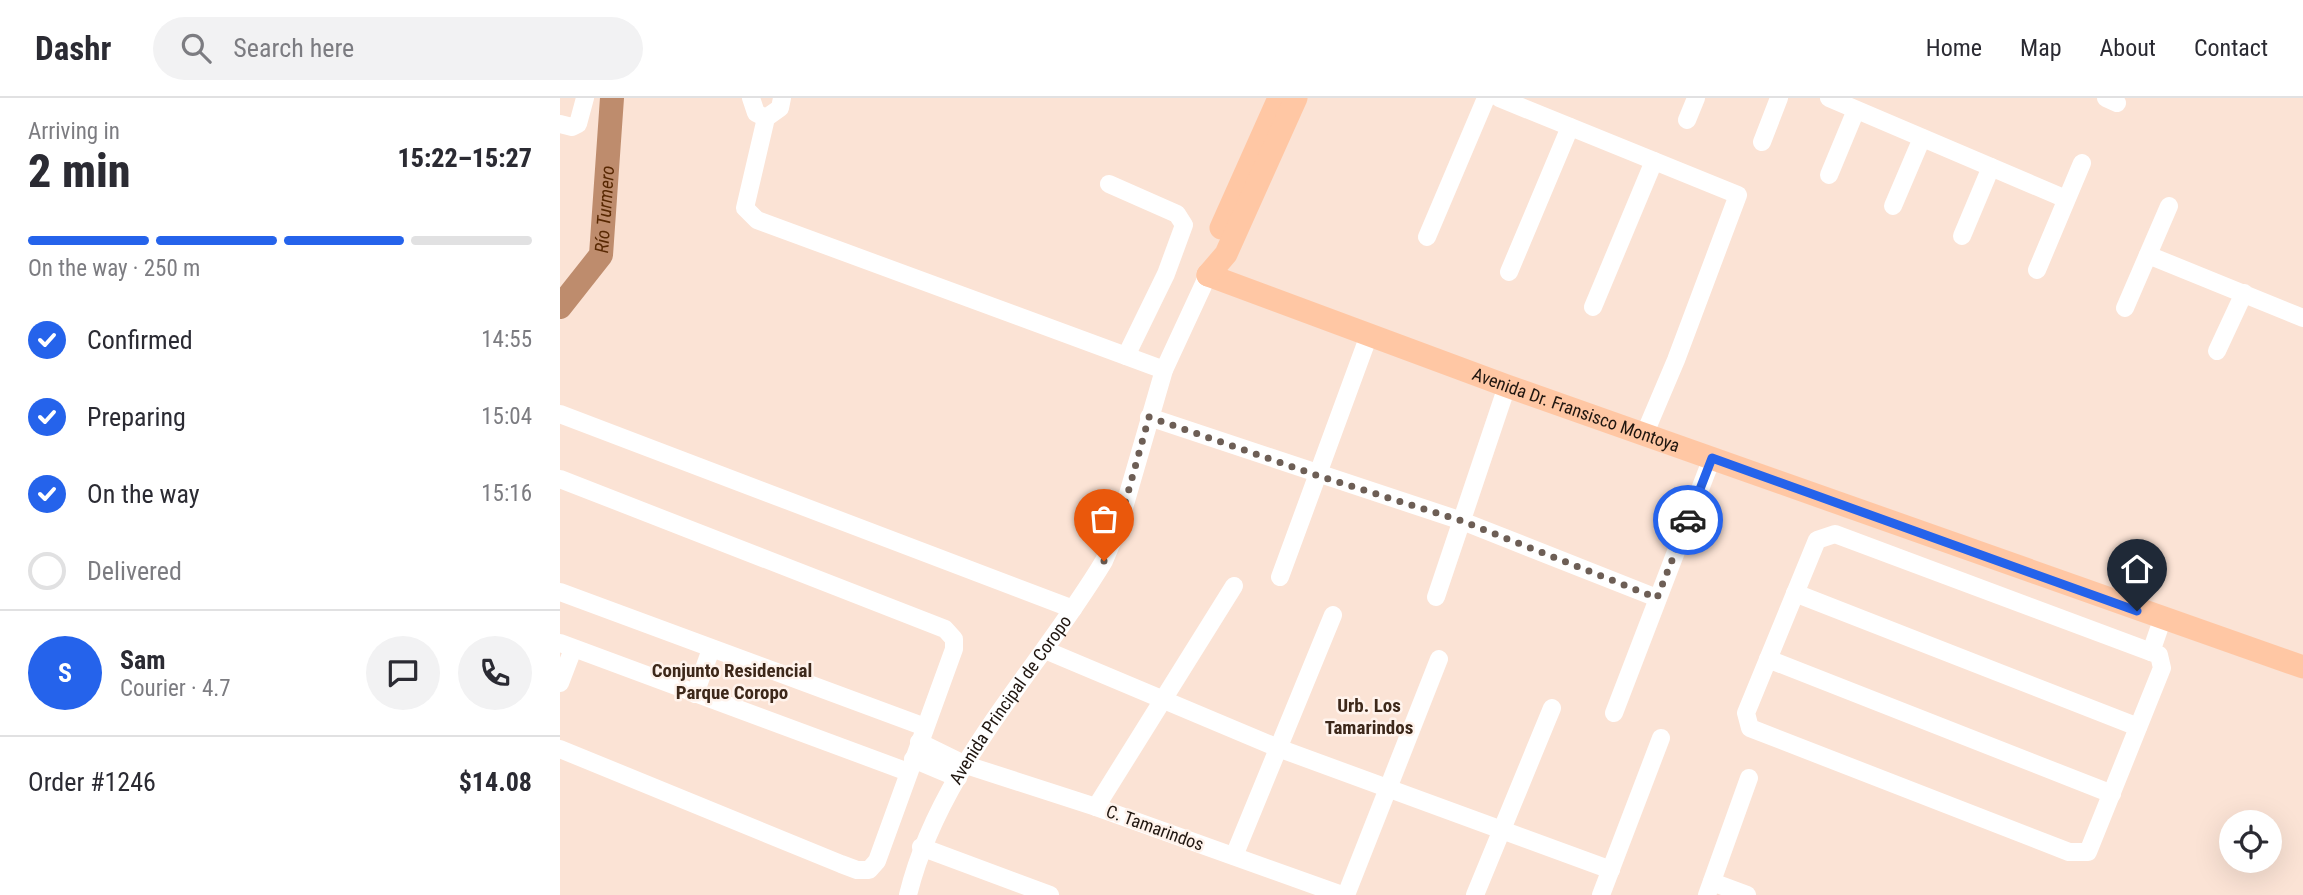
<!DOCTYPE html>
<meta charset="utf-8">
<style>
:root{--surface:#fff;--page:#f2f2f3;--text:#2b2b33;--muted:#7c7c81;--line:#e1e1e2;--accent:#2563eb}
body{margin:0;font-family:"Roboto Condensed",sans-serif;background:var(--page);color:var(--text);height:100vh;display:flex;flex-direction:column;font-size:26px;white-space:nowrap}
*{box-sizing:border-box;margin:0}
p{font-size:23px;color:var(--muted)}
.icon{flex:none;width:38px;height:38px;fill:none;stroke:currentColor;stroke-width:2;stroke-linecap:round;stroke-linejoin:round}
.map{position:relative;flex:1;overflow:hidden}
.drawer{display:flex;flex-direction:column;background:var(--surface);width:560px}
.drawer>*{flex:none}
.buttons{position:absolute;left:1659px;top:712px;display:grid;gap:14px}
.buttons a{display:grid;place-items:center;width:63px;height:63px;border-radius:50%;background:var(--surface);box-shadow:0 7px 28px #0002;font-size:35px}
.pin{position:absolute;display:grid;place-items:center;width:60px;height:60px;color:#fff;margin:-72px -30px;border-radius:50% 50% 50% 0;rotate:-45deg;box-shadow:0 0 7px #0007}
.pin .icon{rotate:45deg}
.courier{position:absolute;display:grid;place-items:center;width:70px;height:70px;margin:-35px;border:5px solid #2563eb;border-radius:50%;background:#fff;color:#222;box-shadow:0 2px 9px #0007}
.overview em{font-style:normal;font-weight:800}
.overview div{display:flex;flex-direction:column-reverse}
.overview{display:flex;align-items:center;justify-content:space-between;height:119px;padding:0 28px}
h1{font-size:46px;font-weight:800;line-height:52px}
.bar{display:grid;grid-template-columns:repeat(4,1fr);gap:10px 7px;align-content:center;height:84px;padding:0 28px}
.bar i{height:9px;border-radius:5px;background:var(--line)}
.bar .current{background:var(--accent)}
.bar p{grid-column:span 4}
.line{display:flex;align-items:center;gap:18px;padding:0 28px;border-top:2px solid var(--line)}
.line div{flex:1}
.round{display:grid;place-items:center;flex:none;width:74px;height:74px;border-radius:37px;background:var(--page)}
ol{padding:0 28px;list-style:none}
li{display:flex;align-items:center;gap:21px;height:77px}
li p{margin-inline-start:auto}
li .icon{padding:7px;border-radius:50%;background:var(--accent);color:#fff;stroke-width:4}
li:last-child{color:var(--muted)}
li i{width:38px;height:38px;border:4px solid var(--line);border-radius:50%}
header{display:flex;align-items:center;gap:42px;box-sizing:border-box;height:98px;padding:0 35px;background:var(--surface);border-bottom:2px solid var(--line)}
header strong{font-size:33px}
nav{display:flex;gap:38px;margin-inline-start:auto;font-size:24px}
.search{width:490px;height:63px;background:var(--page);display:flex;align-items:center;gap:18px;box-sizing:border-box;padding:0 24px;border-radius:38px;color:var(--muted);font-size:26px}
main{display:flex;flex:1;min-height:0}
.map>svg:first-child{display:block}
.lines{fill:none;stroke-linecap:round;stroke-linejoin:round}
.river{stroke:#be8c6d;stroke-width:24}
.minor{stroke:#fff;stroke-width:18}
.major{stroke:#ffc7a4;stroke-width:23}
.done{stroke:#6d5e55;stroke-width:7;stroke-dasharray:0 12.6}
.route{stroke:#2563eb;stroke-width:9}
.labels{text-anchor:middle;stroke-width:5;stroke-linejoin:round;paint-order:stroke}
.street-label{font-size:18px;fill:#201610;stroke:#fff3ec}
.water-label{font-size:19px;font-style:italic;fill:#582802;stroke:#fff3ec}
.neighbourhood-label{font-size:19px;font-weight:bold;fill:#3d281a;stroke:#fff3ec}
</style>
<header>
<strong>Dashr</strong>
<div class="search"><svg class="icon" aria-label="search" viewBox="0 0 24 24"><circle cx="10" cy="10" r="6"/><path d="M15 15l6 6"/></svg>Search here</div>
<nav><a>Home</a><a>Map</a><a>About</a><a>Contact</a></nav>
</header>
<main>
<section class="drawer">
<div class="overview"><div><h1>2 min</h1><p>Arriving in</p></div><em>15:22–15:27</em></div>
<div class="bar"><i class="current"></i><i class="current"></i><i class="current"></i><i></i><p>On the way · 250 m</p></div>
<ol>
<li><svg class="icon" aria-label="check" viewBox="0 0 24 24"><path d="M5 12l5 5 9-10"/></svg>Confirmed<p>14:55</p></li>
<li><svg class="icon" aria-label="check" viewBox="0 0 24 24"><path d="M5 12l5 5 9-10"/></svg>Preparing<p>15:04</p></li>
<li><svg class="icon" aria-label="check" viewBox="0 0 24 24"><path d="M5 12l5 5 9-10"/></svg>On the way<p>15:16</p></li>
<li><i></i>Delivered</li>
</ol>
<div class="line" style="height:126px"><b class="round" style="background:var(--accent);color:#fff">S</b><div><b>Sam</b><p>Courier · 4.7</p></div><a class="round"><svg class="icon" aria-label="chat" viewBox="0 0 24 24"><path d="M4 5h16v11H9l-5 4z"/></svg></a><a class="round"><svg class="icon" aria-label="phone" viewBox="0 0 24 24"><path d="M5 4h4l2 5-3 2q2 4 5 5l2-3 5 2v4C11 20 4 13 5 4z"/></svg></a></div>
<div class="line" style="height:91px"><div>Order #1246</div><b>$14.08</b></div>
</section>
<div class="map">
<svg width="1743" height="797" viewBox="0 0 1743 797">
<rect width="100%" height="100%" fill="#fbe3d5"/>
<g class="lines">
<path class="river" id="s1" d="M0 209 41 157 52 0"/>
<g class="minor">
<path d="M191 0 196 15 206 20"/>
<path d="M222 0 220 10 206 20 185 110 197 122 604 272"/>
<path d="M939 0 1178 97 1116 262 1085 335"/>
<path d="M1269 0 1506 101"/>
<path d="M1546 0 1557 5"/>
<path d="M1127 22 1136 0"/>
<path d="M0 26 12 29 18 26 25 0"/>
<path d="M1202 44 1219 0"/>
<path d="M1269 77 1296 12"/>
<path d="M549 86 617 116 624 127 606 176 566 258"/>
<path d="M1333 108 1362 40"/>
<path d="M1402 138 1431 69"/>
<path d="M867 139 926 0"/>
<path d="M1588 157 1743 220"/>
<path d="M1477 172 1522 65"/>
<path d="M949 174 1010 29"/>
<path d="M1033 209 1094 63"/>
<path d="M1565 210 1609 108"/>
<path d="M1657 253 1684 195"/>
<path d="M0 316 513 511"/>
<path d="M589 319 902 423 1097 500"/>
<path d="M0 381 385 531 394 541V551L317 763 309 772H297L281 766 0 651"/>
<path d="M1275 436 1599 557 1602 570 1528 754H1509L1190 630 1186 615 1257 442Z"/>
<path d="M720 479 809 237"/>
<path d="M0 494 365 629"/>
<path d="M1235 495 1578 629"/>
<path d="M876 499 947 288"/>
<path d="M0 545 348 674"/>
<path d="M485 552 718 650 1051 772"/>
<path d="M1591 554 1602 522"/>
<path d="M1208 561 1552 696"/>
<path d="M0 585 13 551"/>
<path d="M135 596 151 551"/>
<path d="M1054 615 1152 360"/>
<path d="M359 644 406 667 536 709 782 797"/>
<path d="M353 661 398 680"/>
<path d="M536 709 674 488"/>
<path d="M361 749 490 797"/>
<path d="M674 758 773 517"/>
<path d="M1152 784 1187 797"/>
<path id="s2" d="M348 797C379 670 478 573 544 463L559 427 604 272 648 177"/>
<path d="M786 797 879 561"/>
<path d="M915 797 992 610"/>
<path d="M1041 797 1101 640"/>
<path d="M1147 797 1189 680"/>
</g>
<g class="major">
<path d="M661 130 719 0"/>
<path id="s3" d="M648 177 947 288 1743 569"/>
<path d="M648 177 666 156 736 0"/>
</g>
</g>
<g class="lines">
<path class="done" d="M544 463 559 427 589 319 756 377 902 423 1097 500 1128 422"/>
<path class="route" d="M1128 422 1152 360 1577 513"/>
</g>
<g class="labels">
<g class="street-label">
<text dy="6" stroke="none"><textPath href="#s3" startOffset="392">Avenida Dr. Fransisco Montoya</textPath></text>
<text dy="6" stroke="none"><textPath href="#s2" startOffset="222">Avenida Principal de Coropo</textPath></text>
<text transform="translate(595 730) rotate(20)" y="6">C. Tamarindos</text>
</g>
<g class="water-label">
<text dy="7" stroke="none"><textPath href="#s1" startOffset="112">Río Turmero</textPath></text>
</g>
<g class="neighbourhood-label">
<text x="172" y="579">Conjunto Residencial<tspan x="172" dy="22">Parque Coropo</tspan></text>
<text x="809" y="614">Urb. Los<tspan x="809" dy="22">Tamarindos</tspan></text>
</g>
</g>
</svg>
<div class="buttons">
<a><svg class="icon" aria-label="locate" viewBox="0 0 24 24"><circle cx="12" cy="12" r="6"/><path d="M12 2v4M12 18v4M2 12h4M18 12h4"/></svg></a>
</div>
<div class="pin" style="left:544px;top:463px;background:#ea580c"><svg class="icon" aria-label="bag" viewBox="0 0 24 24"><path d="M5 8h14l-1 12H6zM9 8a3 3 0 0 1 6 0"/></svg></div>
<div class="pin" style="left:1577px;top:513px;background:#1f2937"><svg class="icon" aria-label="home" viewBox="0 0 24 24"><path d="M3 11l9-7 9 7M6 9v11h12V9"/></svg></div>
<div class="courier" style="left:1128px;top:422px"><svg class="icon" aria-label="car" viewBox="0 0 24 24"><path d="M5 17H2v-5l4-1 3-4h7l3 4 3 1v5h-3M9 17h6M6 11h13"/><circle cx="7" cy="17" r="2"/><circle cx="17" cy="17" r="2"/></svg></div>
</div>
</main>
